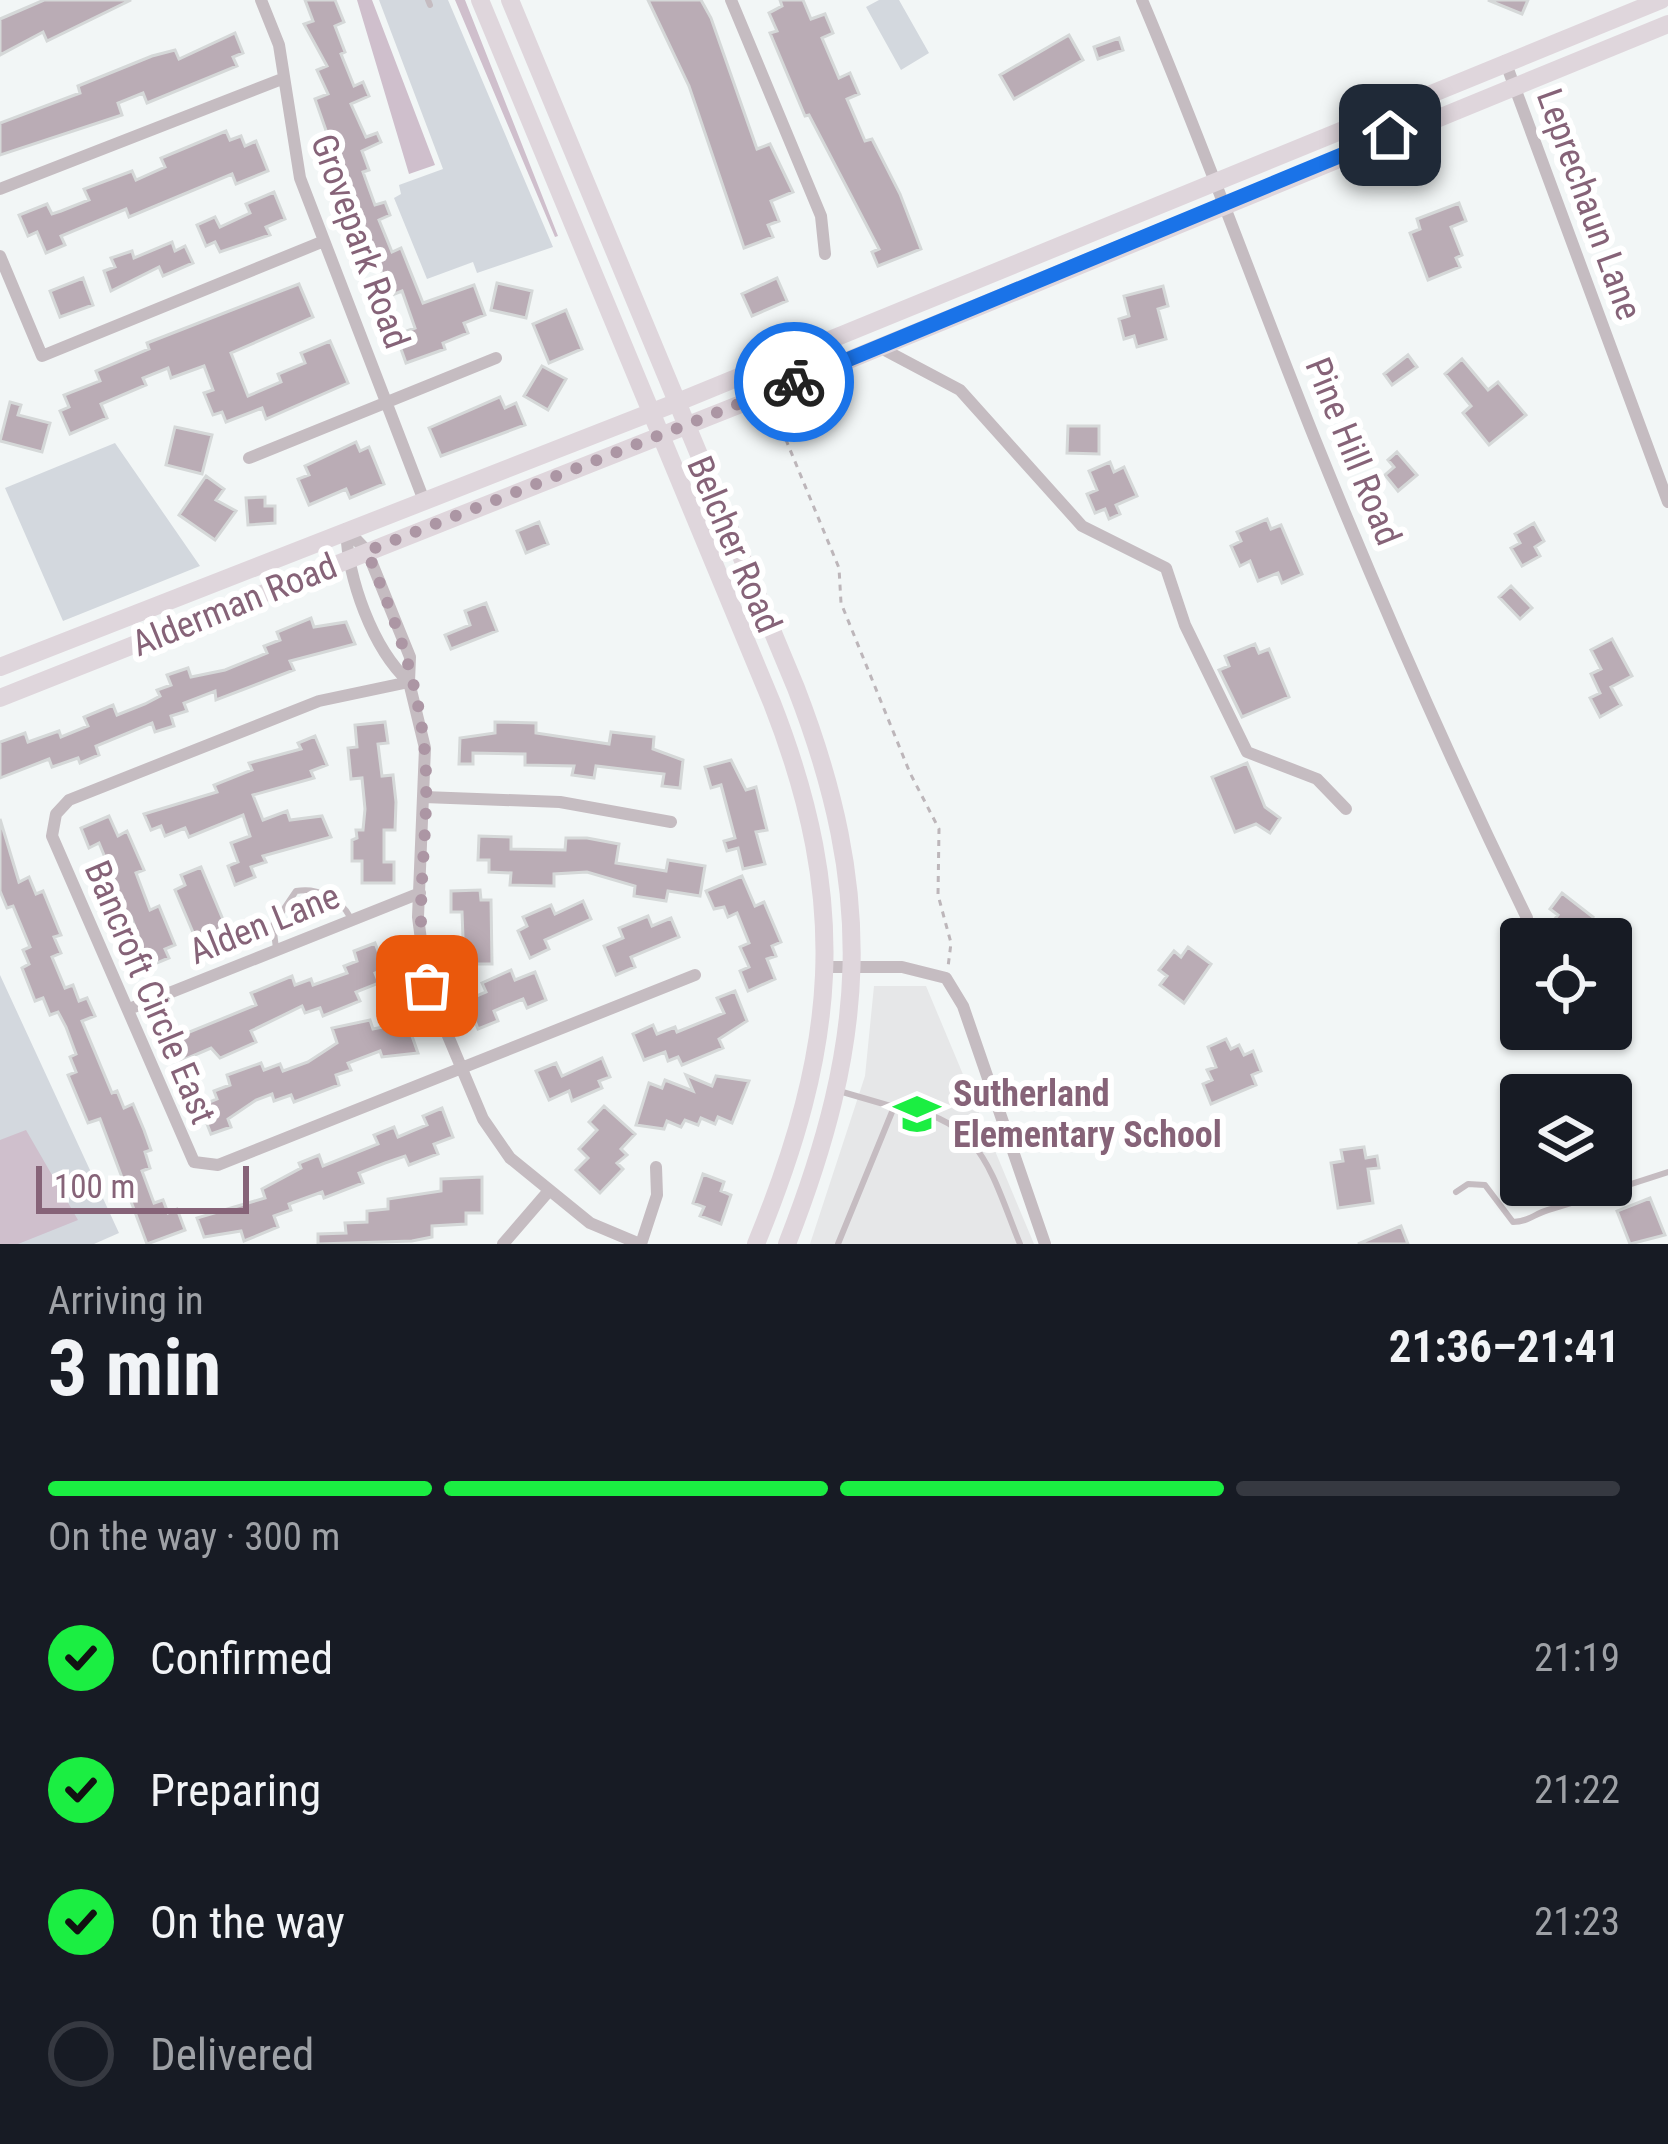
<!DOCTYPE html>
<meta charset="utf-8">
<style>
:root{--surface:#171b24;--page:#242831;--text:#f1f3f6;--muted:#9ea1a6;--line:#363941;--accent:#1bee42}
body{margin:0;font-family:"Roboto Condensed",sans-serif;background:var(--page);color:var(--text);height:100vh;display:flex;flex-direction:column;font-size:45px;white-space:nowrap}
*{box-sizing:border-box;margin:0}
p{font-size:39px;color:var(--muted)}
.icon{flex:none;width:66px;height:66px;fill:none;stroke:currentColor;stroke-width:2;stroke-linecap:round;stroke-linejoin:round}
.map{position:relative;height:1244px;overflow:hidden}
.details{display:flex;flex-direction:column;background:var(--surface);flex:1}
.details>*{flex:none}
.fabs{position:absolute;left:1500px;top:918px;display:grid;gap:24px}
.fabs a{display:grid;place-items:center;width:132px;height:132px;border-radius:12px;background:var(--surface);box-shadow:0 3px 9px #0004;font-size:60px}
.scale{position:absolute;left:36px;bottom:30px;width:213px;box-sizing:border-box;padding-left:12px;border:6px solid #866378;border-top:0;font-size:33px;line-height:42px;white-space:nowrap;color:#866378;-webkit-text-stroke:9px #fff;paint-order:stroke}
.pin{position:absolute;display:grid;place-items:center;width:102px;height:102px;color:#fff;margin:-51px;border-radius:24px;box-shadow:0 6px 18px #0006}
.courier{position:absolute;display:grid;place-items:center;width:120px;height:120px;margin:-60px;border:9px solid #1a73e8;border-radius:50%;background:#fff;color:#222;box-shadow:0 3px 15px #0007}
.head em{font-style:normal;font-weight:700}
.head div{display:flex;flex-direction:column-reverse}
.head{display:flex;align-items:center;justify-content:space-between;height:204px;padding:0 48px}
h1{font-size:78px;font-weight:700;line-height:90px}
.bar{display:grid;grid-template-columns:repeat(4,1fr);gap:18px 12px;align-content:center;height:144px;padding:0 48px}
.bar i{height:15px;border-radius:9px;background:var(--line)}
.bar .selected{background:var(--accent)}
.bar p{grid-column:span 4}
ol{padding:0 48px;list-style:none}
li{display:flex;align-items:center;gap:36px;height:132px}
li p{margin-inline-start:auto}
li .icon{padding:12px;border-radius:50%;background:var(--accent);color:#111;stroke-width:4}
li:last-child{color:var(--muted)}
li i{width:66px;height:66px;border:6px solid var(--line);border-radius:50%}
.map>svg:first-child{display:block}
.built{fill:#e6e7e8}
.green{fill:#d3d8de}
.water{fill:#cfbfcc}
.building{fill:#baacb5;stroke:#d5d8d8;stroke-width:3}
.lines{fill:none;stroke-linecap:round;stroke-linejoin:round}
.path{stroke:#bdb6ba;stroke-width:3;stroke-dasharray:6 6;stroke-linecap:butt}
.service{stroke:#c5bcc1;stroke-width:6}
.minor{stroke:#c5bcc1;stroke-width:12}
.secondary{stroke:#dfd6dc;stroke-width:18}
.done{stroke:#ac96a4;stroke-width:12;stroke-dasharray:0 21.6}
.route{stroke:#1a73e8;stroke-width:15}
.labels{text-anchor:middle;stroke-width:12;stroke-linejoin:round;paint-order:stroke}
.street-label{font-size:36px;fill:#866378;stroke:#fff}
.poi-label{font-size:36px;font-weight:bold;fill:#866378;stroke:#fff;text-anchor:start}
</style>
<div class="map">
<svg width="1668" height="1244" viewBox="0 0 1668 1244">
<rect width="100%" height="100%" fill="#f2f6f6"/>
<path class="built" d="M874 986H926L1034 1244H810L865 1076Z"/>
<path class="green" d="M379 0H448L553 247 477 273 473 262 427 279 394 198 401 194 399 185 443 169Z
M879 0H899L929 53 901 70 866 7Z
M115 443 200 566 63 621 5 488Z
M0 975 119 1233 94 1244H0Z"/>
<path class="water" d="M357 0H372L435 165 409 174Z
M455 0H465L558 236 555 237Z
M26 1130 78 1220 18 1244H0V1140Z"/>
<path class="building" d="M44 0H131L47 41 43 32 0 55V19Z
M305 0H335L344 22 335 26 345 52 341 54 354 86 363 82 369 96 351 104 366 137 377 133 381 142 362 151 369 170 363 172 375 205 385 202 390 215 379 220 392 252 401 248 423 303 474 285 485 315 464 323 468 333 443 343 445 349 406 363 396 335 415 328 402 291 392 295 352 207 344 210 320 146 330 142 315 99 328 94 317 70 327 66 304 24 313 21Z
M648 0H701L711 18 757 149 770 144 793 192 771 201 779 221 768 225 773 237 744 248 689 86Z
M780 0H803L811 19 825 14 833 33 822 38 839 78 850 73 859 94 847 99 865 141 872 139 900 194 921 249 878 266 872 252 879 249 809 115 805 116 770 33 777 31 769 13 782 6Z
M1488 0H1528L1522 14Z
M235 33 243 53 233 57 237 66 147 103 143 93 118 103 122 115 0 155V123L80 93 78 86 152 56 175 50 179 59Z
M1069 35 1083 60 1014 99 1000 75Z
M1119 38 1123 50 1098 59 1094 47Z
M226 131 230 140 241 136 245 146 256 141 268 171 236 184 232 174 129 217 126 209 61 236 65 245 46 253 37 232 28 236 19 215 47 204 52 214 61 211 89 200 84 189 132 171 136 180 165 167 161 158Z
M274 192 285 219 266 227 270 235 220 252 215 242 206 246 197 225 215 217 220 227 250 213 246 204Z
M1459 203 1466 221 1451 227 1462 255 1456 258 1460 267 1428 280 1410 233 1420 229 1417 219Z
M172 242 175 251 185 246 193 263 163 276 159 267 111 291 104 271 115 267 111 258 132 251 134 258Z
M83 278 93 305 60 317 50 291Z
M777 278 787 301 752 316 742 294Z
M497 283 532 291 526 318 491 310Z
M299 284 313 317 231 353 248 396 281 382 278 374 305 363 301 353 330 341 348 383 266 419 262 408 226 422 222 412 213 415 204 393 213 390 204 366 171 378 168 368 143 378 146 385 101 404 107 418 70 434 60 411 69 407 64 395 100 381 96 371 149 349 147 343Z
M1163 286 1168 306 1158 309 1166 339 1137 347 1134 336 1124 339 1119 319 1129 316 1124 296Z
M566 310 582 349 549 363 533 324Z
M1408 355 1417 367 1392 385 1384 374Z
M1462 359 1488 390 1498 382 1526 415 1489 445 1463 413 1471 406 1445 374Z
M542 366 566 379 548 410 524 396Z
M500 397 505 408 516 403 525 425 441 456 429 428Z
M10 402 21 405 18 415 50 423 42 452 0 441Z
M1068 426H1099V454L1067 453Z
M175 427 212 435 202 474 166 465Z
M356 442 360 451 369 447 384 484 350 498 346 489 309 505 298 479 309 475 305 466Z
M1397 452 1417 475 1398 491 1385 475 1394 467 1388 460Z
M1110 462 1114 472 1124 467 1137 496 1116 505 1120 514 1109 519 1105 509 1095 513 1087 494 1097 490 1089 471Z
M206 476 224 489 216 500 236 511 215 540 179 515Z
M265 497V506H275V523L248 525 246 498Z
M1267 519 1271 529 1281 525 1302 574 1282 583 1278 573 1258 581 1250 561 1240 566 1231 546 1241 541 1237 532Z
M539 522 548 544 526 553 517 531Z
M1534 523 1544 541 1535 547 1540 556 1522 566 1511 548 1520 543 1515 534Z
M1511 586 1532 608 1520 619 1499 597Z
M486 603 497 631 451 649 445 635 470 625 465 611Z
M311 618 314 627 346 622 355 644 290 661 294 670 216 700 215 691 184 703 187 711 171 716 174 726 155 732 152 723 96 746 99 755 80 763 78 758 52 767 49 759 0 778V742L25 733 28 742 59 731 61 737 88 726 84 717 113 705 117 715 145 704 160 696 157 690 171 685 167 675 188 668 191 677 225 670 267 653 264 646 280 640 277 632Z
M1612 639 1632 676 1611 687 1621 705 1600 717 1590 698 1600 693 1591 674 1601 669 1591 650Z
M1255 644 1259 653 1269 649 1289 697 1242 717 1219 670 1229 666 1225 656Z
M385 722 388 743 378 744 382 776 393 775 396 802 395 830H384V862H394V883H362V861H352V840L357 838 356 830H363L365 809 362 778 351 779 348 748 357 747 355 725Z
M495 722 536 723V733L609 744 611 732 654 737 653 749 683 760 680 788 662 786 664 774 596 766 594 778 572 775 574 766 525 765V754L473 753V764H459L460 738 495 733Z
M315 736 327 765 311 771 314 778 253 795 263 820 287 811 290 820 322 816 331 837 263 856 266 862 251 867 255 877 235 885 228 866 238 862 231 843 250 836 243 815 189 837 185 828 165 836 161 826 151 830 144 814 217 792 214 785 252 770 249 763 301 749 298 743Z
M731 760 746 790 756 787 767 830 756 832 765 864 743 869 738 848 727 851 724 841 735 838 721 785 711 788 705 767Z
M1247 763 1265 807 1280 818 1270 833 1256 824 1235 832 1212 777Z
M109 816 118 836 127 831 144 870 136 873 150 910 159 906 175 945 165 949 169 958 140 970 132 950 142 946 131 917 121 921 101 877 111 872 99 843 89 848 81 828Z
M0 819 19 882 29 877 36 894 43 891 61 935 54 937 61 953 52 957 65 988 73 985 79 1001 87 998 95 1016 82 1021 112 1093 117 1091 124 1108 133 1104 144 1130 151 1150 145 1152 150 1168 142 1171 154 1203 163 1200 168 1213 177 1209 185 1230 147 1244 100 1119 88 1123 68 1075 76 1072 70 1057 76 1054 66 1027 58 1012 50 1015 43 998 35 1001 22 968 29 964 23 950 30 947 13 906 7 908 0 891Z
M479 836 511 837V849L565 850 566 838H587L619 844 616 863 666 871 668 860 705 866 700 896 668 891 666 901 634 896 635 886 587 872 554 874V886L510 885 511 873 489 872V860H478Z
M201 867 229 934 209 942 206 933 195 937 175 890 185 885 181 875Z
M742 876 755 906 764 902 781 942 772 946 776 956 767 959 775 979 748 991 740 971 749 967 740 947 749 943 737 913 728 917 724 907 714 909 706 891Z
M480 890 481 900H491L492 964H464L462 912H451V891Z
M1562 893 1593 917 1576 939H1539L1558 915 1550 909Z
M583 901 591 919 545 940 549 949 530 958 518 931 527 926 523 917 551 905 555 914Z
M648 916 652 926 671 918 679 937 631 957 635 967 616 975 604 946 623 938 619 928Z
M375 943 385 969 375 973 379 983 356 992 360 1001 323 1016 320 1008 305 1013 302 1006 251 1031 256 1042 220 1058 211 1048 181 1061 172 1039 256 1005 251 993 292 976 295 985 311 979 313 985 347 973 344 966 357 961 354 951Z
M1188 947 1211 964 1184 1003 1160 985 1167 976 1159 970 1174 951 1181 957Z
M511 970 515 980 535 972 546 1000 527 1008 523 999 508 1005 494 1011 498 1021 478 1029 467 1000 486 992 482 983Z
M735 991 747 1021 719 1039 723 1048 682 1065 678 1057 668 1061 665 1052 644 1060 633 1034 653 1025 657 1034 675 1027 677 1032 724 1013 717 998Z
M370 1020 373 1029 407 1022 418 1053 382 1057 380 1051 348 1063 351 1070 336 1075 339 1085 294 1102 291 1095 274 1101 272 1094 256 1100 228 1119 231 1127 211 1134 200 1106 217 1099 214 1091 230 1085 227 1075 261 1063 264 1070 280 1064 283 1071 308 1062 337 1043 332 1028Z
M1226 1039 1231 1049 1239 1045 1244 1055 1253 1051 1261 1071 1252 1075 1256 1085 1211 1104 1203 1084 1212 1080 1207 1070 1216 1067 1208 1047Z
M602 1058 610 1077 599 1081 602 1088 572 1101 569 1091 549 1100 536 1071 556 1063 562 1076Z
M686 1075 712 1086 716 1076 749 1081 732 1123 718 1117 715 1124 701 1118 698 1125 685 1120 681 1127 667 1121 664 1129 636 1125 649 1083 662 1088 665 1080 693 1091Z
M604 1106 635 1134 621 1149 627 1155 617 1163 623 1169 600 1193 576 1170 588 1158 579 1149 597 1130 589 1122Z
M442 1108 453 1137 434 1144 438 1154 409 1165 405 1156 385 1163 359 1173 363 1183 324 1198 322 1192 289 1204 291 1210 274 1216 278 1227 244 1241 241 1231 204 1237 197 1218 265 1198 262 1189 301 1168 299 1163 319 1155 323 1166 378 1144 374 1135 394 1127 398 1137 412 1131 427 1125 423 1116Z
M1364 1147 1366 1158 1377 1156 1379 1168 1368 1169 1373 1203 1338 1208 1331 1163 1343 1161 1341 1150Z
M703 1174 724 1182 721 1191 731 1195 721 1224 700 1216 704 1207 693 1203Z
M482 1177V1213H466V1224L432 1226V1237L412 1241 318 1244V1234L346 1233 345 1223 367 1222V1211L388 1209V1199L441 1191V1179Z
M1650 1198 1665 1235 1630 1244 1617 1211Z
M1401 1226 1408 1244H1358Z"/>
<g class="lines">
<path class="path" d="M772 406 839 568 841 603 910 773 939 829 938 895 951 943 948 967"/>
<path class="service" d="M428 0 430 5
M276 948 273 925 296 891C317 887 340 898 350 917
M894 1107C982 1116 991 1173 1020 1244
M1456 1192 1468 1184 1485 1185 1513 1222C1528 1222 1534 1214 1548 1210 1588 1198 1628 1185 1668 1172
M838 1244 894 1107 839 1091"/>
<path class="minor" d="M261 0 279 45 300 178 423 498
M731 0 821 216 825 254
M1142 0C1204 146 1257 295 1316 442 1381 603 1451 762 1527 918
M1505 61 1668 502
M0 189 282 79
M0 256 42 356 324 241
M879 347 960 390 1082 526 1166 568 1185 625 1247 752 1317 779 1346 809
M249 458 496 358
M409 682 319 701 69 800 56 814 52 836 194 1162 218 1165 695 975
M409 682C372 648 348 579 346 529L367 551 410 657 409 682 425 748 418 917 427 986 483 1119 510 1158 590 1223 640 1244
M424 797 560 802 671 822
M826 967H902L946 978 963 1006 1045 1244
M129 1009 420 893
M503 1244 547 1193
M641 1244 657 1195 656 1167"/>
<path class="secondary" d="M480 0 772 703C851 905 837 1047 756 1244
M510 0 796 688C876 895 867 1040 787 1244
M0 667 678 402 1661 0
M0 698 766 394 1668 24"/>
</g>
<g class="lines">
<path class="done" d="M427 986C411 905 433 825 424 745 417 676 393 615 367 551L794 382"/>
<path class="route" d="M794 382 1390 135"/>
</g>
<defs>
<g id="school-bare" transform="scale(3.6)"><path d="M0-5L7-2L0 1L-7-2ZM-4 1L0 2.5L4 1V4Q0 6-4 4Z" fill="#1bee42" stroke="#fff" stroke-width="2.5" paint-order="stroke"/></g>
</defs>
<g fill-rule="evenodd">
<use href="#school-bare" x="917" y="1114"/>
</g>
<g class="labels">
<g class="street-label">
<text transform="translate(1590 204) rotate(70)" y="13">Leprechaun Lane</text>
<text transform="translate(361 241) rotate(70)" y="13">Grovepark Road</text>
<text transform="translate(1354 451) rotate(68)" y="13">Pine Hill Road</text>
<text transform="translate(735 544) rotate(67)" y="13">Belcher Road</text>
<text transform="translate(234 604) rotate(-22)" y="13">Alderman Road</text>
<text transform="translate(264 923) rotate(-22)" y="13">Alden Lane</text>
<text transform="translate(151 992) rotate(67)" y="13">Bancroft Circle East</text>
</g>
<g class="poi-label">
<text x="953" y="1106">Sutherland<tspan x="953" dy="41">Elementary School</tspan></text>
</g>
</g>
</svg>
<div class="fabs">
<a><svg class="icon" aria-label="locate" viewBox="0 0 24 24"><circle cx="12" cy="12" r="6"/><path d="M12 2v4M12 18v4M2 12h4M18 12h4"/></svg></a>
<a><svg class="icon" aria-label="layers" viewBox="0 0 24 24"><path d="M12 4l9 5-9 5-9-5zM3 14l9 5 9-5"/></svg></a>
</div>
<div class="scale">100 m</div>
<div class="pin" style="left:427px;top:986px;background:#ea580c"><svg class="icon" aria-label="bag" viewBox="0 0 24 24"><path d="M5 8h14l-1 12H6zM9 8a3 3 0 0 1 6 0"/></svg></div>
<div class="pin" style="left:1390px;top:135px;background:#1f2937"><svg class="icon" aria-label="home" viewBox="0 0 24 24"><path d="M3 11l9-7 9 7M6 9v11h12V9"/></svg></div>
<div class="courier" style="left:794px;top:382px"><svg class="icon" aria-label="bike" viewBox="0 0 24 24"><circle cx="6" cy="16" r="4"/><circle cx="18" cy="16" r="4"/><path d="M6 16l4-8h5l3 8M10 8l3 8H6M13 5h3"/></svg></div>
</div>
<section class="details">
<div class="head"><div><h1>3 min</h1><p>Arriving in</p></div><em>21:36–21:41</em></div>
<div class="bar"><i class="selected"></i><i class="selected"></i><i class="selected"></i><i></i><p>On the way · 300 m</p></div>
<ol>
<li><svg class="icon" aria-label="check" viewBox="0 0 24 24"><path d="M5 12l5 5 9-10"/></svg>Confirmed<p>21:19</p></li>
<li><svg class="icon" aria-label="check" viewBox="0 0 24 24"><path d="M5 12l5 5 9-10"/></svg>Preparing<p>21:22</p></li>
<li><svg class="icon" aria-label="check" viewBox="0 0 24 24"><path d="M5 12l5 5 9-10"/></svg>On the way<p>21:23</p></li>
<li><i></i>Delivered</li>
</ol>
</section>
